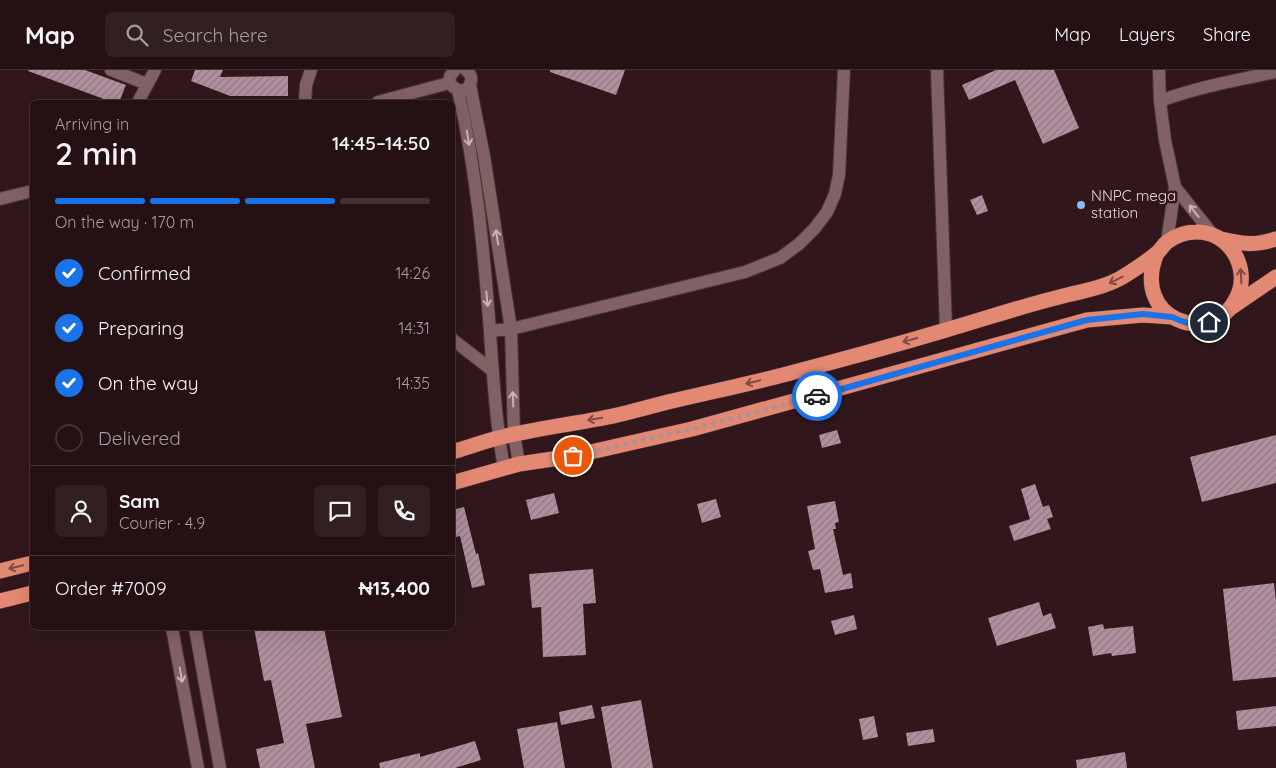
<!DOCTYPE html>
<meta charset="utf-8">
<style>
:root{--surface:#251114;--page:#311f22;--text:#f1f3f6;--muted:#a39da0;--line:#423134;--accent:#1a73e8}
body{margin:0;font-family:Quicksand,sans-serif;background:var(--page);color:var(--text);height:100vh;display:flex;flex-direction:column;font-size:19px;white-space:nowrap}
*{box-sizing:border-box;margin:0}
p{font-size:16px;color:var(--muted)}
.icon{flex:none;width:28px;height:28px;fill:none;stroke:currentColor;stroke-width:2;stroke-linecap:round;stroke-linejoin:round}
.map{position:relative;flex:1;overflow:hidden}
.side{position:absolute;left:30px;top:30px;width:425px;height:530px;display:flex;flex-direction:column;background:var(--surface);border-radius:8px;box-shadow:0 5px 20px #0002,0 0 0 1px var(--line)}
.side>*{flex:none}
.pin{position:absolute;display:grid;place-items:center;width:42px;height:42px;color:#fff;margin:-21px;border:2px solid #fff;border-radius:50%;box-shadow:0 1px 5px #0007}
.courier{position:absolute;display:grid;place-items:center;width:50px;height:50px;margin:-25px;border:4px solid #1a73e8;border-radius:50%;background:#fff;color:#222;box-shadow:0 1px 6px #0007}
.overview em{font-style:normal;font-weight:600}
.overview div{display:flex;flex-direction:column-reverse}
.overview{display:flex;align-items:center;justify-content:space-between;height:85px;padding:0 25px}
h1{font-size:32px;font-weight:600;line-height:38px}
.bar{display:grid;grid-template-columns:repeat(4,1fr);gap:8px 5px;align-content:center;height:60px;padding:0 25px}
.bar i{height:6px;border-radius:4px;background:var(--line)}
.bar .current{background:var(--accent)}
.bar p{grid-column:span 4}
.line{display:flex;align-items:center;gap:12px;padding:0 25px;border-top:1px solid var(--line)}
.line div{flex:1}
.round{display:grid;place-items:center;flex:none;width:52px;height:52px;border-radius:8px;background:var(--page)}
ol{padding:0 25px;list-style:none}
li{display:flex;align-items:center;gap:15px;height:55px}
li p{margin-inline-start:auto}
li .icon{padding:5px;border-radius:50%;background:var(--accent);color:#fff;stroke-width:4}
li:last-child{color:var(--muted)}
li i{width:28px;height:28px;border:2px solid var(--line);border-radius:50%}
header{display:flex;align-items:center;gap:30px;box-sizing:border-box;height:70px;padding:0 25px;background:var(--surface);border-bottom:1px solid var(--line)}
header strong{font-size:24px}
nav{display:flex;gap:28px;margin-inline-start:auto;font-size:18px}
.search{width:350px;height:45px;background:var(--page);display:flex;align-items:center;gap:12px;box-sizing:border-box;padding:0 18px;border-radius:8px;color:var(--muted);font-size:19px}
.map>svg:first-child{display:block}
.building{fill:url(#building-hatch)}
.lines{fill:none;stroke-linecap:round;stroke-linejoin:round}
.minor-casing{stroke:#4a3538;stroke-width:14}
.highway-casing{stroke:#4a3538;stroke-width:16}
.minor{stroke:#826165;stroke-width:12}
.highway{stroke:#e38872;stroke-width:15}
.oneway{stroke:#c9b2b4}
.oneway2{stroke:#814a42}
.done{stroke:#a89295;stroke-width:5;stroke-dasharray:0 9}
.route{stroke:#1a73e8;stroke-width:6}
.poi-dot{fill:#89bafc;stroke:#31171b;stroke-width:2}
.labels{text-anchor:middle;stroke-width:5;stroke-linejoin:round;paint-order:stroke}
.poi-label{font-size:15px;fill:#e8d5d6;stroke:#31171b;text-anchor:start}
</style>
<header>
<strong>Map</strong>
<div class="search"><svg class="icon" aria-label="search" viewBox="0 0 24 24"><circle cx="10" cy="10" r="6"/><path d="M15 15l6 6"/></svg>Search here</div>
<nav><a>Map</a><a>Layers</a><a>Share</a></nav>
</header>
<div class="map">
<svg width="1276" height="698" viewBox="0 0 1276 698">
<defs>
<pattern id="building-hatch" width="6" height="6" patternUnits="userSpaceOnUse" patternTransform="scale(1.25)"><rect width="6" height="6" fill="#af909f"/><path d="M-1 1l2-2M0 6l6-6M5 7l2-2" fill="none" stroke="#907882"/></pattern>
</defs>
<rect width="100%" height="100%" fill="#31171b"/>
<path class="building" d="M28 0H85L126 15 119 32H112L28 1Z
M195 0H223L220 7 288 6V26H230L191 11Z
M550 0H625L616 25 550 2Z
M996 0H1054L1079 58 1043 74 1015 10 969 30 962 15Z
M982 125 988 141 977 145 970 130Z
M837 360 841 373 822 378 819 365Z
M1276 365V413L1202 432 1190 387Z
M1035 414 1043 437 1049 435 1053 447 1047 449 1051 459 1014 471 1009 456 1030 449 1021 419Z
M554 423 559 443 531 450 526 430Z
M716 429 721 447 702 453 697 434Z
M835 431 839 452 835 453 836 459H833L843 505 851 503 853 518 825 523 820 499 813 500 808 481 815 479 807 436Z
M464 437 476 484 478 483 485 515 472 518 460 466 452 468V440Z
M593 499 596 533 583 534 586 585 543 587 541 537 532 538 529 504Z
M1274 513 1276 531V607L1233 611 1223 519Z
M1039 532 1043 546 1051 543 1056 558 997 576 988 548Z
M854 545 857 559 835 565 831 551Z
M1103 554 1104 559 1133 556 1136 583 1112 586 1111 583 1093 586 1088 557Z
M254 558H324L342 647 306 654 315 698H260L256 679 284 673 271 610 264 611Z
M641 630 653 698H612L601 637Z
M592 635 595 648 561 655 559 642Z
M1276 636V656L1238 660 1236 641Z
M874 646 878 667 863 670 859 649Z
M557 652 565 698H524L517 659Z
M933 659 935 672 908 676 906 663Z
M475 671 481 690 455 698H380L379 693 420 683V687Z
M1125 682 1127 698H1077L1076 690Z"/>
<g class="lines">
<g class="minor-casing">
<path id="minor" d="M111 0 147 14
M455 0 450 6 449 13C455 19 460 23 468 18 473 11 472 5 466 0
M937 0 946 260
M1159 0 1160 31 1165 70 1175 117 1167 172
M470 15 484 86 511 259 514 364 519 394
M458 20C476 99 484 181 490 262 493 307 496 353 504 398
M1160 31C1198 17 1237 10 1276 2
M138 32 155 0
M305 32 306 15 311 0
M378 32 449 13
M1175 117 1213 165
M0 129 32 121
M490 261 511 259 745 202 780 188 799 174 815 158 827 142 835 124 839 105 844 0
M452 269 493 301
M172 558 198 698
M195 558 220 698"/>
</g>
<g class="highway-casing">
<path id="highway" d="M1221 169C1243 174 1254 176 1276 169
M1232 237 1276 207
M452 382C469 377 485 371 502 367 533 359 566 355 598 349 621 345 644 338 668 332 706 323 744 315 783 305 837 291 892 276 946 260 991 247 1034 232 1080 222 1093 219 1106 216 1119 209 1128 204 1149 190 1157 183 1161 180 1163 175 1167 172 1175 166 1186 162 1196 162 1229 161 1251 198 1237 227 1213 279 1129 250 1157 183
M452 413 519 394 573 386 692 359 1087 250 1143 245 1172 247
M0 501 32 493
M0 531 32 523"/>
</g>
<use href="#minor" class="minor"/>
<use href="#highway" class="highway"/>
</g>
<defs><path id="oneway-shaft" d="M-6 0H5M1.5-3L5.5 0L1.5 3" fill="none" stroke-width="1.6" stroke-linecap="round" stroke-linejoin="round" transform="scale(1.25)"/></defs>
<g class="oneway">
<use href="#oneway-shaft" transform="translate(468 68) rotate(81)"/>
<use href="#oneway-shaft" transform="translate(1194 141) rotate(-128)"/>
<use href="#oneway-shaft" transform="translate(497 167) rotate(-99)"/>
<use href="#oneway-shaft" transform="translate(487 229) rotate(85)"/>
<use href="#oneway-shaft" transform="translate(513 329) rotate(-92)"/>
<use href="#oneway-shaft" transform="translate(181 605) rotate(80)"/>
</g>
<g class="oneway2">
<use href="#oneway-shaft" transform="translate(1241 206) rotate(-93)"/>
<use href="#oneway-shaft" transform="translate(1116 210) rotate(153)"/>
<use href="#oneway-shaft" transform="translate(910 270) rotate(165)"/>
<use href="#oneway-shaft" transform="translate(753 312) rotate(166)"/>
<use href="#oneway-shaft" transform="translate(595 349) rotate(170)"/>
<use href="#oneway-shaft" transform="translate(16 497) rotate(166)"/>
</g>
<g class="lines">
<path class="done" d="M573 386 692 359 817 326"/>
<path class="route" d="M817 326 1087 250 1143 244 1172 247 1184 252 1196 254 1209 252"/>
</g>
<circle class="poi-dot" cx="1081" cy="135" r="5"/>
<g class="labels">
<g class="poi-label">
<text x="1091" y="131">NNPC mega<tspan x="1091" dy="17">station</tspan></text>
</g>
</g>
</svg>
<div class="pin" style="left:573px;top:386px;background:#ea580c"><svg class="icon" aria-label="bag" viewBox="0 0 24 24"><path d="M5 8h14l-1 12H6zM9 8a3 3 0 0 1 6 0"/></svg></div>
<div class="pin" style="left:1209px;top:252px;background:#1f2937"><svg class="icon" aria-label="home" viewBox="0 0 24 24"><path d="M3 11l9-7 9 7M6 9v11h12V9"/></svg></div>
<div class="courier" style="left:817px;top:326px"><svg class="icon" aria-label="car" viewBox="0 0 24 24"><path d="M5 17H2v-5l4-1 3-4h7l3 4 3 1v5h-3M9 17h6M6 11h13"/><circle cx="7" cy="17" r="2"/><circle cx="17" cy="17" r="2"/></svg></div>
<section class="side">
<div class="overview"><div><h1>2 min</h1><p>Arriving in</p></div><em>14:45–14:50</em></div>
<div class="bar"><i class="current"></i><i class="current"></i><i class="current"></i><i></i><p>On the way · 170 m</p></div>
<ol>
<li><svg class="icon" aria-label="check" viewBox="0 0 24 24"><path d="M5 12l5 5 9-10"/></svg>Confirmed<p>14:26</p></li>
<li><svg class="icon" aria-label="check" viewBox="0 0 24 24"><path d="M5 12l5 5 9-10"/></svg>Preparing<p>14:31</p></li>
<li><svg class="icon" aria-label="check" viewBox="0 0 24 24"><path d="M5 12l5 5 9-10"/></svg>On the way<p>14:35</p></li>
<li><i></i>Delivered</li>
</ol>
<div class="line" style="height:90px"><a class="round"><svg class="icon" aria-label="person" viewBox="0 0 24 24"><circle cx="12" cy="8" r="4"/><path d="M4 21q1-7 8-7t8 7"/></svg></a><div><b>Sam</b><p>Courier · 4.9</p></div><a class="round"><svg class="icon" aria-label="chat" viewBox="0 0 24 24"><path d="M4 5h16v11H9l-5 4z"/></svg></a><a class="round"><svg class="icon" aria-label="phone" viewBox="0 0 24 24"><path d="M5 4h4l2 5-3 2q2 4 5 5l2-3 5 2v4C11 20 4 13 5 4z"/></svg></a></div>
<div class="line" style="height:65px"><div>Order #7009</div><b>₦13,400</b></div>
</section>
</div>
